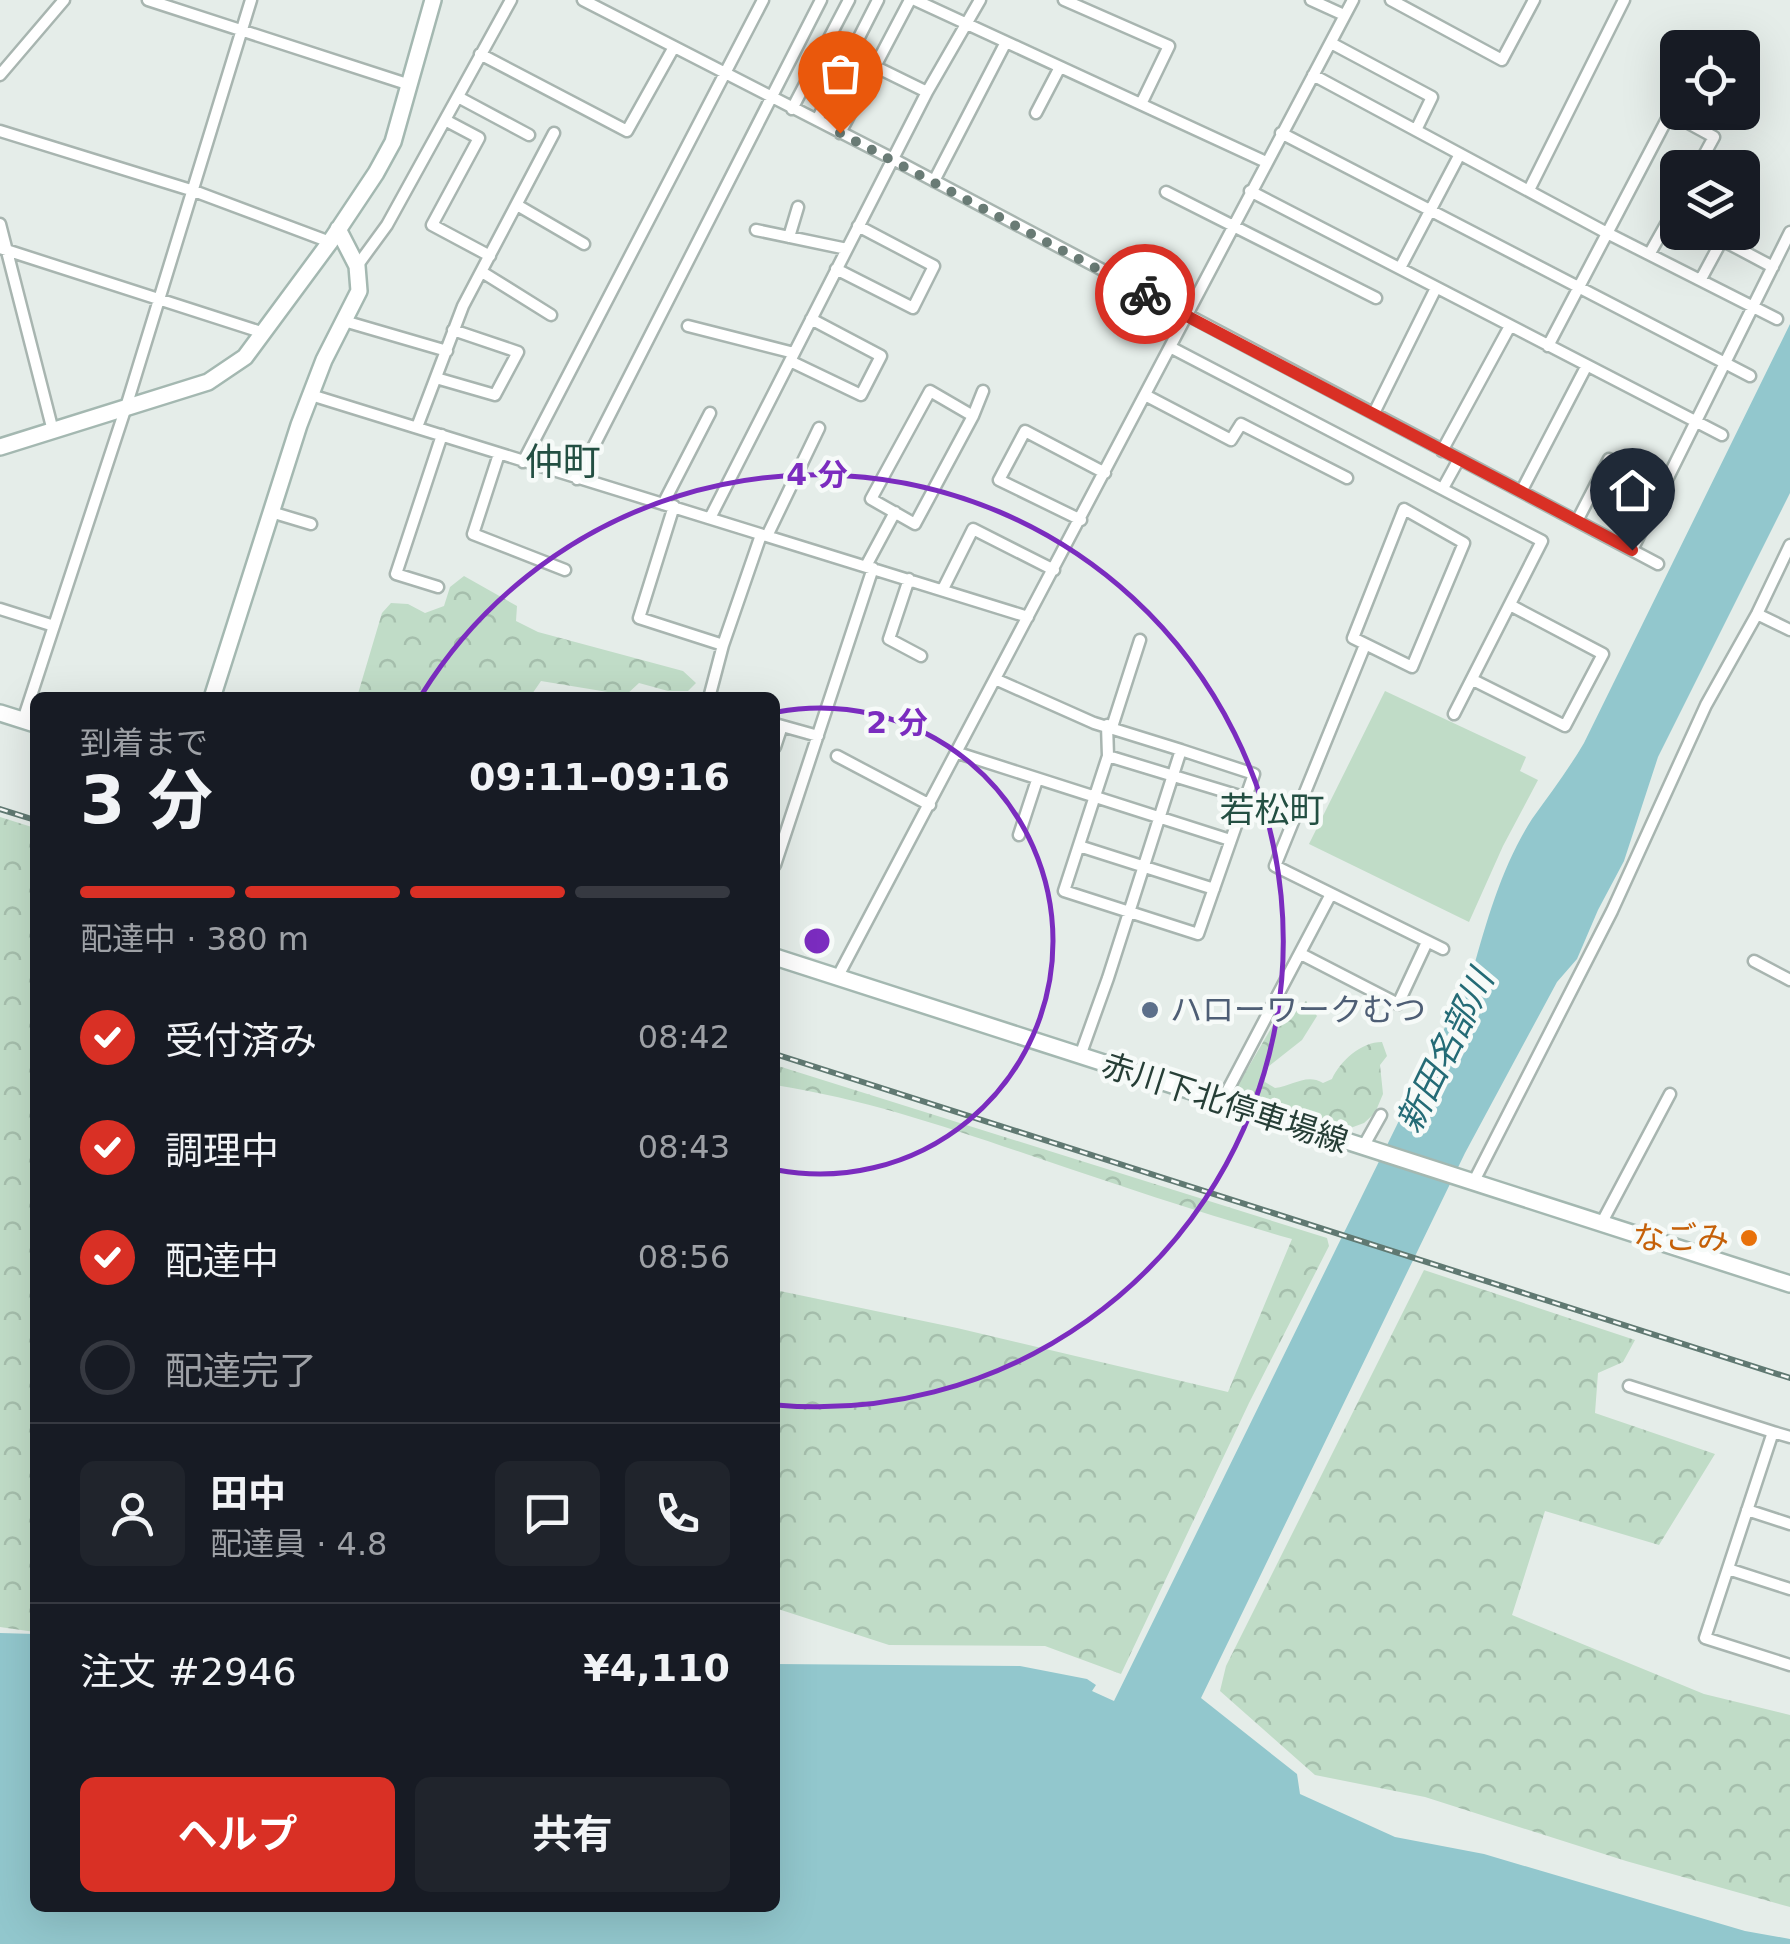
<!DOCTYPE html>
<html lang="ja">
<meta charset="utf-8">
<style>
:root{--surface:#171b24;--page:#20242c;--text:#f1f3f6;--muted:#9ea1a6;--line:#363941;--accent:#d93025}
body{margin:0;font-family:"DejaVu Sans","Noto Sans JP",sans-serif;background:var(--page);color:var(--text);height:100vh;display:flex;flex-direction:column;font-size:38px;white-space:nowrap}
*{box-sizing:border-box;margin:0}
p{font-size:32px;color:var(--muted)}
.icon{flex:none;width:55px;height:55px;fill:none;stroke:currentColor;stroke-width:2;stroke-linecap:round;stroke-linejoin:round}
.map{position:relative;flex:1;overflow:hidden}
.details{position:absolute;left:30px;top:692px;width:750px;height:1220px;display:flex;flex-direction:column;background:var(--surface);border-radius:15px;box-shadow:0 10px 40px #0002}
.details>*{flex:none}
.fabs{position:absolute;left:1660px;top:30px;display:grid;gap:20px}
.fabs a{display:grid;place-items:center;width:100px;height:100px;border-radius:15px;background:var(--surface);box-shadow:0 10px 40px #0002;font-size:50px}
.pin{position:absolute;display:grid;place-items:center;width:85px;height:85px;color:#fff;margin:-102px -42px;border-radius:50% 50% 50% 0;rotate:-45deg;box-shadow:0 0 10px #0007}
.pin .icon{rotate:45deg}
.courier{position:absolute;display:grid;place-items:center;width:100px;height:100px;margin:-50px;border:8px solid #d93025;border-radius:50%;background:#fff;color:#222;box-shadow:0 2px 12px #0007}
.head em{font-style:normal;font-weight:700}
.head div{display:flex;flex-direction:column-reverse}
.head{display:flex;align-items:center;justify-content:space-between;height:170px;padding:0 50px}
h1{font-size:65px;font-weight:700;line-height:75px}
.bar{display:grid;grid-template-columns:repeat(4,1fr);gap:15px 10px;align-content:center;height:120px;padding:0 50px}
.bar i{height:12px;border-radius:8px;background:var(--line)}
.bar .current{background:var(--accent)}
.bar p{grid-column:span 4}
.line{display:flex;align-items:center;gap:25px;padding:0 50px;border-top:2px solid var(--line)}
.line div{flex:1}
.round{display:grid;place-items:center;flex:none;width:105px;height:105px;border-radius:15px;background:var(--page)}
ol{padding:0 50px;list-style:none}
li{display:flex;align-items:center;gap:30px;height:110px}
li p{margin-inline-start:auto}
li .icon{padding:10px;border-radius:50%;background:var(--accent);color:#fff;stroke-width:4}
li:last-child{color:var(--muted)}
li i{width:55px;height:55px;border:5px solid var(--line);border-radius:50%}
.primary-button{display:flex;gap:20px;margin-top:auto;padding:20px 50px}
.primary-button a{flex:1;height:115px;border-radius:15px;background:var(--accent);color:#fff;font-size:40px;font-weight:700;line-height:115px;text-align:center}
.primary-button a+a{background:var(--page);color:var(--text)}
.map>svg:first-child{display:block}
.forest{fill:url(#forest-crowns)}
.pitch{fill:#c0dcc7}
.water{fill:#92c7cd}
.lines{fill:none;stroke-linecap:round;stroke-linejoin:round}
.street-casing{stroke:#a8b5b0;stroke-width:15}
.secondary-casing{stroke:#a4b8b1;stroke-width:20}
.street{stroke:#fff;stroke-width:10}
.secondary{stroke:#fff;stroke-width:15}
.rail-casing{stroke:#607972;stroke-width:6}
.rail{stroke:#f6faf8;stroke-width:2.5;stroke-dasharray:8;stroke-linecap:butt}
.done{stroke:#697b75;stroke-width:10;stroke-dasharray:0 18}
.route{stroke:#d93025;stroke-width:12}
.ring{fill:none;stroke:#7b2cbf;stroke-width:5}
.service-dot{fill:#5c6f8a;stroke:#f6faf8;stroke-width:4}
.food-dot{fill:#e8710a;stroke:#f6faf8;stroke-width:4}
.labels{text-anchor:middle;stroke-width:9;stroke-linejoin:round;paint-order:stroke}
.service-label{font-size:32px;fill:#4e5e75;stroke:#f6faf8;text-anchor:start}
.street-label{font-size:32px;fill:#263e36;stroke:#f6faf8}
.food-label{font-size:32px;fill:#c56008;stroke:#f6faf8;text-anchor:end}
.neighbourhood-label{font-size:35px;fill:#234f42;stroke:#f6faf8}
.water-label{font-size:35px;font-style:italic;fill:#246b76;stroke:#f6faf8}
.quarter-label{font-size:38px;fill:#234f42;stroke:#f6faf8}
.centre{fill:#7b2cbf;stroke:#f6faf8;stroke-width:5}
.ring-label{font-size:30px;text-anchor:middle;font-weight:bold;fill:#7b2cbf;stroke:#f6faf8;stroke-width:9;stroke-linejoin:round;paint-order:stroke}
</style>
<div class="map">
<svg width="1790" height="1944" viewBox="0 0 1790 1944">
<defs>
<pattern id="forest-crowns" width="20" height="18" patternUnits="userSpaceOnUse" patternTransform="scale(2.5)"><rect width="20" height="18" fill="#c0dcc7"/><path d="M2 6a3 3 0 1 1 6 0M12 15a3 3 0 1 1 6 0" fill="none" stroke="#a5beac"/></pattern>
</defs>
<rect width="100%" height="100%" fill="#e5ede9"/>
<path class="forest" d="M464 576 517 606 516 621 538 632 683 671 696 683 688 691H668L639 683 626 695 541 681 530 697H357L382 613 391 603 408 604 425 613 444 606 450 587Z
M0 817 35 828V1632L0 1627Z
M1306 1001 1317 1016 1302 1040 1264 1070 1265 1082 1275 1088C1293 1086 1306 1073 1323 1083L1332 1079C1340 1061 1361 1042 1382 1042L1387 1056 1380 1065 1383 1094 1375 1113 1364 1123 1345 1130 1235 1090 1276 1020 1287 1021Z
M775 1065 1327 1238 1329 1246 1249 1403 1121 1674 1045 1646 889 1645 775 1608V1290L957 1328 1228 1392 1292 1239C1207 1215 1123 1187 1038 1158 949 1128 869 1100 775 1085Z
M1424 1270 1635 1340 1623 1362 1598 1373 1595 1413 1715 1454 1659 1545 1545 1511 1512 1615 1704 1694 1790 1715V1907L1626 1861 1425 1797 1315 1775 1220 1691 1226 1666Z"/>
<path class="pitch" d="M1385 691 1526 757 1520 771 1538 780 1503 846 1469 922 1309 844Z"/>
<path class="water" d="M1790 324V493L1658 757 1624 861 1598 910 1577 959 1557 982 1465 1153 1201 1698 1297 1774 1300 1794 1395 1837 1484 1854 1745 1931 1790 1939V1944H0V1633L35 1634V1908H775V1664L1020 1666 1087 1679 1096 1685 1092 1691 1114 1701 1473 970C1487 919 1503 864 1532 819 1550 794 1568 770 1584 743Z"/>
<g class="lines">
<g class="street-casing">
<path id="street" d="M148 0 407 84
M583 0 893 159 1658 564
M915 0 1266 162
M1064 0 1169 46 1141 104
M1311 0 1344 15
M1391 0 1502 60 1534 0
M1331 43 1432 97 1416 130
M480 54 627 131 674 47
M876 67 927 92
M0 75 64 0
M1313 75 1607 233 1777 319
M458 97 529 135
M792 109 849 0
M1036 113 1060 67
M1670 113 1714 137 1697 168
M445 120 479 138 432 225 490 256
M817 120 878 0
M0 131 194 191 330 242
M840 133 910 0
M1281 133 1750 376
M934 181 1006 42
M1529 190 1624 0
M1250 191 1722 435
M1166 192 1376 298
M517 205 584 244
M0 224 53 431
M756 230 847 249
M789 237 798 207
M0 248 264 333
M1650 253 1678 203
M357 266 387 225 511 0
M1400 268 1460 154
M836 269 913 308 934 266 858 226
M482 272 551 315
M1701 279 1722 240 1773 267
M344 321 447 351
M688 326 794 353
M1548 346 1678 98
M1170 347 1542 541 1454 714
M790 361 861 395 881 356 811 319
M436 378 495 395 518 352 453 330
M311 395 1028 617
M1145 395 1231 440 1241 424 1347 478
M1374 413 1436 288
M973 416 930 391 871 499 915 524 973 416 983 391
M417 427 463 306 554 133
M1442 451 1510 326
M499 454 473 534 565 570
M523 462 763 0
M577 479 821 0
M1443 488 1459 459
M1522 490 1586 367
M663 504 710 413
M674 506 639 618 723 645
M1404 509 1464 543 1412 667 1353 638Z
M271 512 311 524
M710 518 927 92 980 0
M1081 520 999 480 1025 431 1105 473
M1577 521 1609 459
M767 536 819 428
M1632 550 1790 232
M866 566 895 512
M909 579 889 639 921 656
M438 587 396 574 442 435
M943 589 973 529 1054 570
M0 609 54 626
M1757 614 1790 630
M1365 645 1275 866 1443 949
M995 679 1094 723 1181 750 1108 978 1080 1056
M1473 680 1565 726 1603 654 1510 605
M709 698 723 645 761 535
M23 720 126 407 251 0
M775 724 818 736
M1107 725 1108 756
M1112 727 1140 640
M775 747 782 726
M1181 750 1254 774 1198 934 1064 891 1108 756 1243 797
M958 753 1230 840
M837 756 930 805
M1019 835 1037 780
M1079 846 1214 889
M775 865 873 568
M1301 954 1398 1004 1427 942
M1754 961 1790 980
M837 978 1353 0
M1222 1101 1331 894
M1363 1147 1381 1115
M1473 1183 1612 911 1706 705 1757 614 1790 545
M1601 1224 1670 1094
M1629 1386 1773 1432
M1790 1437 1773 1432 1705 1638 1790 1665
M1747 1510 1790 1524
M1728 1569 1790 1589"/>
</g>
<g class="secondary-casing">
<path id="secondary" d="M0 447 208 382 245 357 330 242 376 173 393 142 433 0
M212 698 299 425 324 360 359 291 357 266 338 229
M0 713 35 724
M775 957 1790 1284"/>
</g>
<use href="#street" class="street"/>
<use href="#secondary" class="secondary"/>
<g class="rail-casing">
<path id="rail" d="M0 809 35 820
M775 1054 1790 1378"/>
</g>
<use href="#rail" class="rail"/>
</g>
<g class="lines">
<path class="done" d="M840 133 1145 294"/>
<path class="route" d="M1145 294 1632 550"/>
</g>
<g class="ring">
<path d="M777 712A233 233 0 1 1 777 1170"/>
<path d="M422 694A466 466 0 1 1 776 1405"/>
</g>
<circle class="service-dot" cx="1150" cy="1010" r="10"/>
<circle class="food-dot" cx="1749" cy="1238" r="10"/>
<g class="labels">
<g class="service-label">
<text x="1170" y="1021">ハローワークむつ</text>
</g>
<g class="street-label">
<text transform="translate(1225 1103) rotate(18)" y="11">赤川下北停車場線</text>
</g>
<g class="food-label">
<text x="1729" y="1249">なごみ</text>
</g>
<g class="neighbourhood-label">
<text x="1272" y="822">若松町</text>
</g>
<g class="water-label">
<text transform="translate(1445 1051) rotate(-64)" y="12">新田名部川</text>
</g>
<g class="quarter-label">
<text x="563" y="475">仲町</text>
</g>
</g>
<circle cx="817" cy="941" r="15" class="centre"/>
<g class="ring-label">
<text x="817" y="485">4 分</text>
<text x="897" y="733">2 分</text>
</g>
</svg>
<div class="fabs">
<a><svg class="icon" aria-label="locate" viewBox="0 0 24 24"><circle cx="12" cy="12" r="6"/><path d="M12 2v4M12 18v4M2 12h4M18 12h4"/></svg></a>
<a><svg class="icon" aria-label="layers" viewBox="0 0 24 24"><path d="M12 4l9 5-9 5-9-5zM3 14l9 5 9-5"/></svg></a>
</div>
<div class="pin" style="left:840px;top:133px;background:#ea580c"><svg class="icon" aria-label="bag" viewBox="0 0 24 24"><path d="M5 8h14l-1 12H6zM9 8a3 3 0 0 1 6 0"/></svg></div>
<div class="pin" style="left:1632px;top:550px;background:#1f2937"><svg class="icon" aria-label="home" viewBox="0 0 24 24"><path d="M3 11l9-7 9 7M6 9v11h12V9"/></svg></div>
<div class="courier" style="left:1145px;top:294px"><svg class="icon" aria-label="bike" viewBox="0 0 24 24"><circle cx="6" cy="16" r="4"/><circle cx="18" cy="16" r="4"/><path d="M6 16l4-8h5l3 8M10 8l3 8H6M13 5h3"/></svg></div>
<section class="details">
<div class="head"><div><h1>3 分</h1><p>到着まで</p></div><em>09:11–09:16</em></div>
<div class="bar"><i class="current"></i><i class="current"></i><i class="current"></i><i></i><p>配達中 · 380 m</p></div>
<ol>
<li><svg class="icon" aria-label="check" viewBox="0 0 24 24"><path d="M5 12l5 5 9-10"/></svg>受付済み<p>08:42</p></li>
<li><svg class="icon" aria-label="check" viewBox="0 0 24 24"><path d="M5 12l5 5 9-10"/></svg>調理中<p>08:43</p></li>
<li><svg class="icon" aria-label="check" viewBox="0 0 24 24"><path d="M5 12l5 5 9-10"/></svg>配達中<p>08:56</p></li>
<li><i></i>配達完了</li>
</ol>
<div class="line" style="height:180px"><a class="round"><svg class="icon" aria-label="person" viewBox="0 0 24 24"><circle cx="12" cy="8" r="4"/><path d="M4 21q1-7 8-7t8 7"/></svg></a><div><b>田中</b><p>配達員 · 4.8</p></div><a class="round"><svg class="icon" aria-label="chat" viewBox="0 0 24 24"><path d="M4 5h16v11H9l-5 4z"/></svg></a><a class="round"><svg class="icon" aria-label="phone" viewBox="0 0 24 24"><path d="M5 4h4l2 5-3 2q2 4 5 5l2-3 5 2v4C11 20 4 13 5 4z"/></svg></a></div>
<div class="line" style="height:130px"><div>注文 #2946</div><b>¥4,110</b></div>
<div class="primary-button"><a>ヘルプ</a><a>共有</a></div>
</section>
</div>
